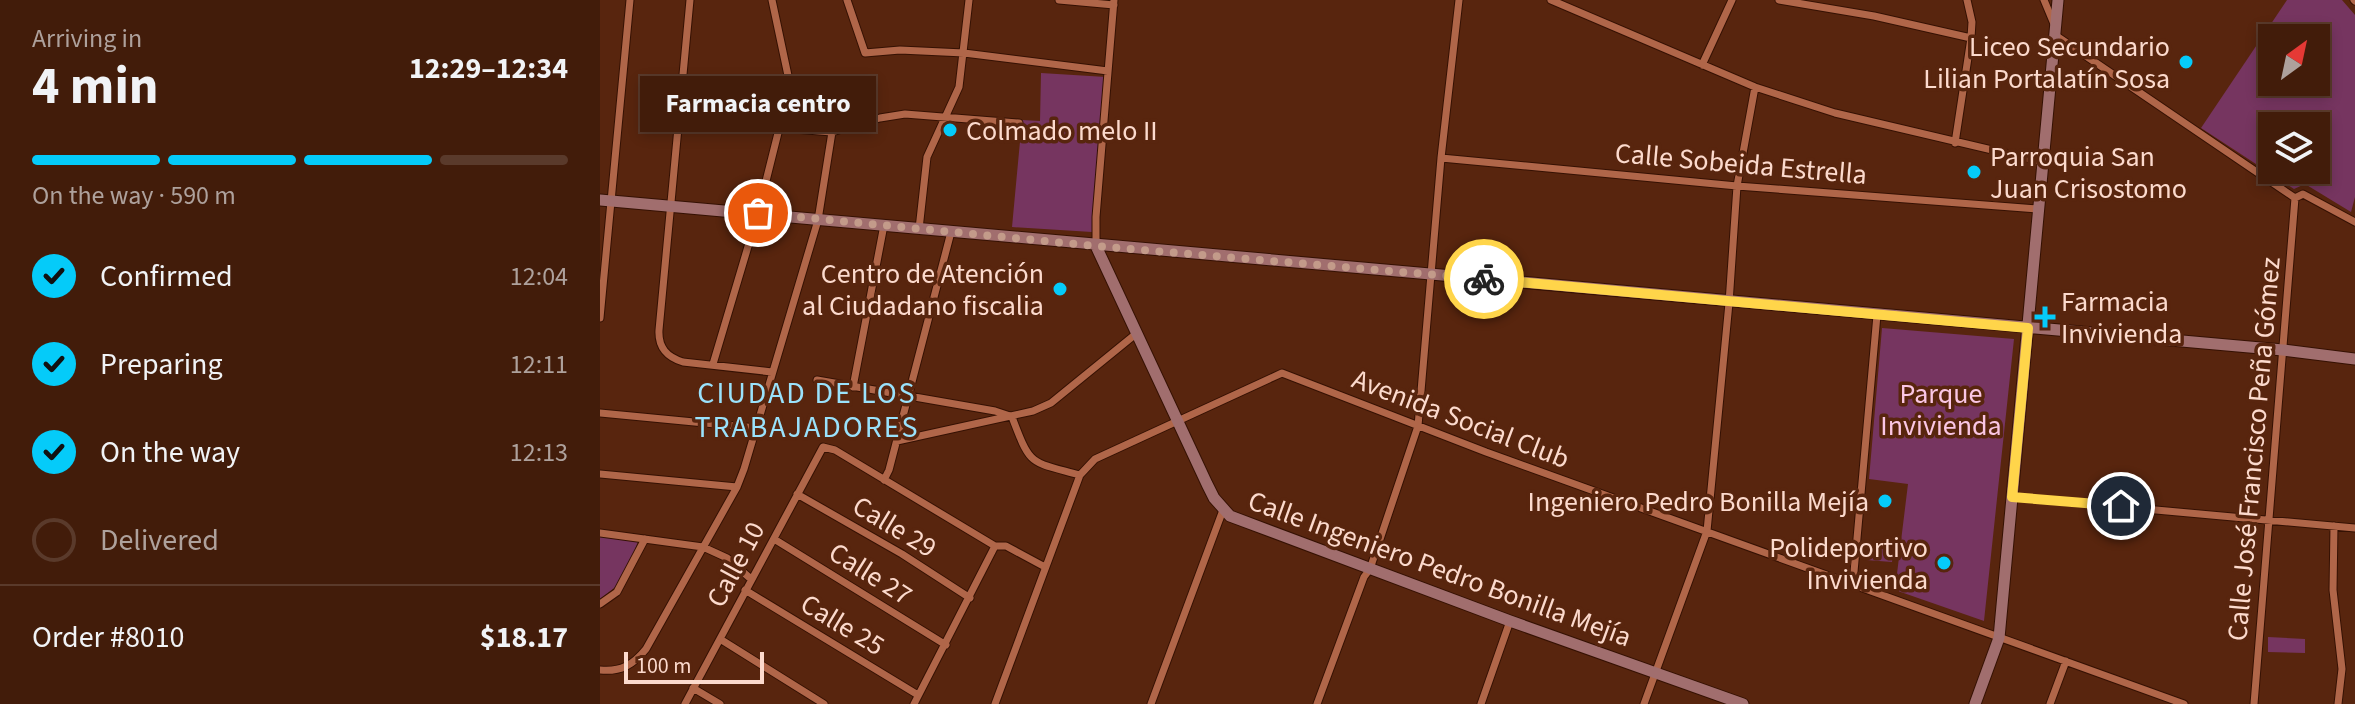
<!DOCTYPE html>
<meta charset="utf-8">
<style>
:root{--surface:#421c0a;--page:#4c2918;--text:#f1f3f6;--muted:#aea19c;--line:#5a3a2b;--accent:#05cbf9}
body{margin:0;font-family:"Source Sans 3",sans-serif;background:var(--page);color:var(--text);height:100vh;display:flex;flex-direction:column;font-size:30px;white-space:nowrap}
*{box-sizing:border-box;margin:0}
p{font-size:26px;color:var(--muted)}
.icon{flex:none;width:44px;height:44px;fill:none;stroke:currentColor;stroke-width:2;stroke-linecap:round;stroke-linejoin:round}
.map{position:relative;flex:1;overflow:hidden}
.panel{display:flex;flex-direction:column;background:var(--surface);width:600px}
.panel>*{flex:none}
.needle{width:52px;rotate:33deg}
.fabs{position:absolute;left:1658px;top:24px;display:grid;gap:16px}
.fabs a{display:grid;place-items:center;width:72px;height:72px;border-radius:0px;background:var(--surface);box-shadow:0 4px 12px #0003,0 0 0 2px var(--line);font-size:40px}
.scale{position:absolute;left:24px;bottom:20px;width:140px;box-sizing:border-box;padding-left:8px;border:4px solid #fcdacd;border-top:0;font-size:22px;line-height:28px;white-space:nowrap;color:#fcdacd;-webkit-text-stroke:6px #58250e;paint-order:stroke}
.pin{position:absolute;display:grid;place-items:center;width:68px;height:68px;color:#fff;margin:-34px;border:4px solid #fff;border-radius:50%;box-shadow:0 2px 8px #0007}
.courier{position:absolute;display:grid;place-items:center;width:80px;height:80px;margin:-40px;border:6px solid #ffd54a;border-radius:50%;background:#fff;color:#222;box-shadow:0 2px 10px #0007}
.bubble{position:absolute;height:56px;border-radius:0px;background:var(--surface);box-shadow:0 4px 12px #0003,0 0 0 2px var(--line);font-size:26px;font-weight:700;line-height:56px;text-align:center}
.overview em{font-style:normal;font-weight:700}
.overview div{display:flex;flex-direction:column-reverse}
.overview{display:flex;align-items:center;justify-content:space-between;height:136px;padding:0 32px}
h1{font-size:52px;font-weight:700;line-height:60px}
.bar{display:grid;grid-template-columns:repeat(4,1fr);gap:12px 8px;align-content:center;height:96px;padding:0 32px}
.bar i{height:10px;border-radius:6px;background:var(--line)}
.bar .selected{background:var(--accent)}
.bar p{grid-column:span 4}
.line{display:flex;align-items:center;gap:20px;padding:0 32px;border-top:2px solid var(--line)}
.line div{flex:1}
ol{padding:0 32px;list-style:none}
li{display:flex;align-items:center;gap:24px;height:88px}
li p{margin-inline-start:auto}
li .icon{padding:8px;border-radius:50%;background:var(--accent);color:#111;stroke-width:4}
li:last-child{color:var(--muted)}
li i{width:44px;height:44px;border:4px solid var(--line);border-radius:50%}
main{display:flex;flex:1;min-height:0}
.map>svg:first-child{display:block}
.green{fill:#763560;fill-rule:evenodd}
.lines{fill:none;stroke-linecap:round;stroke-linejoin:round}
.street-casing{stroke:#351103;stroke-width:9}
.secondary-casing{stroke:#351103;stroke-width:13}
.street{stroke:#b06649;stroke-width:7}
.secondary{stroke:#a16e6e;stroke-width:11}
.done{stroke:#c39b8a;stroke-width:8;stroke-dasharray:0 14.4}
.route{stroke:#ffd54a;stroke-width:10}
.poi-dot{fill:#05cbf9;stroke:#58250e;stroke-width:3}
.labels{text-anchor:middle;stroke-width:7;stroke-linejoin:round;paint-order:stroke}
.poi-label{font-size:28px;fill:#fcdacd;stroke:#58250e;text-anchor:end}
.street-label{font-size:28px;fill:#fcdacd;stroke:#58250e}
.park-label{font-size:28px;fill:#fac6e4;stroke:#58250e}
.neighbourhood-label{font-size:30px;letter-spacing:2px;fill:#9ae2fc;stroke:#58250e}
</style>
<main>
<section class="panel">
<div class="overview"><div><h1>4 min</h1><p>Arriving in</p></div><em>12:29–12:34</em></div>
<div class="bar"><i class="selected"></i><i class="selected"></i><i class="selected"></i><i></i><p>On the way · 590 m</p></div>
<ol>
<li><svg class="icon" aria-label="check" viewBox="0 0 24 24"><path d="M5 12l5 5 9-10"/></svg>Confirmed<p>12:04</p></li>
<li><svg class="icon" aria-label="check" viewBox="0 0 24 24"><path d="M5 12l5 5 9-10"/></svg>Preparing<p>12:11</p></li>
<li><svg class="icon" aria-label="check" viewBox="0 0 24 24"><path d="M5 12l5 5 9-10"/></svg>On the way<p>12:13</p></li>
<li><i></i>Delivered</li>
</ol>
<div class="line" style="height:104px"><div>Order #8010</div><b>$18.17</b></div>
</section>
<div class="map">
<svg width="1755" height="704" viewBox="0 0 1755 704">
<rect width="100%" height="100%" fill="#58250e"/>
<path class="green" d="M1687 0H1742L1755 15V197L1751 212 1705 184 1694 189 1601 128ZM1672 38H1716V82H1672ZM1672 126H1716V170H1672Z
M441 73 506 77 492 232 412 227 422 120 440 121Z
M1282 328 1414 339 1384 621 1295 590 1308 484 1269 479Z
M0 531 40 536 23 581 0 599Z
M1267 547 1293 550 1292 562 1266 560Z
M1668 637 1705 639V653L1668 652Z"/>
<g class="lines">
<g class="street-casing">
<path id="street" d="M90 0 59 330C58 348 67 357 83 362L172 372
M247 0 265 53 300 50 364 53 508 71
M459 0 514 5
M951 0 1155 87 1235 113 1443 162
M1179 0 1274 16 1371 38
M1444 0 1454 24
M1754 0 1755 1
M1455 35 1695 198 1703 194 1755 222
M1102 65 1132 0
M181 128 232 132 280 118 305 114 419 123
M1355 143 1371 38 1372 22 1367 0
M841 158 1137 186 1438 209
M319 229 327 157 359 87 369 0
M496 245V217L514 0
M0 318 30 0
M113 364 158 213 190 85 172 0
M217 380 395 411 410 416
M253 387 284 225
M0 413 157 428
M412 417C431 467 429 461 480 475
M297 441 433 411 451 403 537 333
M0 474 137 487
M284 480 289 470 351 232
M197 494 302 554 370 598
M1412 497 1755 528
M1734 526 1733 590 1742 669 1738 704
M0 533 103 547 127 558 151 579
M174 539 346 645
M1253 583 1277 315
M145 590 318 695
M0 604 17 592 45 539
M120 639 224 704
M0 670C21 672 33 665 46 649L137 487 144 469 218 220 232 132
M93 688 120 704
M85 704 223 447 235 450 395 546H406L445 567
M314 704 395 546
M395 704 480 475 495 459 682 373 886 452 1584 704
M551 704 623 510
M717 704 764 577 770 569 818 426 841 158 859 0
M881 704 910 621
M1044 704 1107 531 1129 303 1137 186 1155 87
M1450 704 1466 661
M1654 704 1695 198"/>
</g>
<g class="secondary-casing">
<path id="secondary" d="M0 200 1683 350 1755 359
M496 246 607 484 614 498 630 516 910 621 1143 704
M1375 704 1399 638 1458 0"/>
</g>
<use href="#street" class="street"/>
<use href="#secondary" class="secondary"/>
</g>
<g class="lines">
<path class="done" d="M158 213 496 246 884 279"/>
<path class="route" d="M884 279 1428 328 1412 497 1521 506"/>
</g>
<g class="poi-dot">
<circle cx="1586" cy="62" r="8"/>
<circle cx="350" cy="130" r="8"/>
<circle cx="1374" cy="172" r="8"/>
<circle cx="460" cy="289" r="8"/>
<path d="M1441 305h8v8h8v8h-8v8h-8v-8h-8v-8h8z"/>
<circle cx="1285" cy="501" r="8"/>
<circle cx="1344" cy="563" r="8"/>
</g>
<g class="labels">
<g class="poi-label">
<text x="1570" y="56">Liceo Secundario<tspan x="1570" dy="32">Lilian Portalatín Sosa</tspan></text>
<text x="366" y="140" text-anchor="start">Colmado melo II</text>
<text x="1390" y="166" text-anchor="start">Parroquia San<tspan x="1390" dy="32">Juan Crisostomo</tspan></text>
<text x="444" y="283">Centro de Atención<tspan x="444" dy="32">al Ciudadano fiscalia</tspan></text>
<text x="1461" y="311" text-anchor="start">Farmacia<tspan x="1461" dy="32">Invivienda</tspan></text>
<text x="1269" y="511">Ingeniero Pedro Bonilla Mejía</text>
<text x="1328" y="557">Polideportivo<tspan x="1328" dy="32">Invivienda</tspan></text>
</g>
<g class="street-label">
<text transform="translate(1141 163) rotate(5)" y="10">Calle Sobeida Estrella</text>
<text transform="translate(861 418) rotate(21)" y="10">Avenida Social Club</text>
<text transform="translate(1653 449) rotate(-85)" y="10">Calle José Francisco Peña Gómez</text>
<text transform="translate(295 526) rotate(31)" y="10">Calle 29</text>
<text transform="translate(135 564) rotate(-62)" y="10">Calle 10</text>
<text transform="translate(840 568) rotate(20)" y="10">Calle Ingeniero Pedro Bonilla Mejía</text>
<text transform="translate(271 573) rotate(32)" y="10">Calle 27</text>
<text transform="translate(243 624) rotate(31)" y="10">Calle 25</text>
</g>
<g class="park-label">
<text x="1341" y="403">Parque<tspan x="1341" dy="32">Invivienda</tspan></text>
</g>
<g class="neighbourhood-label">
<text x="207" y="403">CIUDAD DE LOS<tspan x="207" dy="34">TRABAJADORES</tspan></text>
</g>
</g>
</svg>
<div class="fabs">
<a><svg class="needle" viewBox="-14 -14 28 28"><path d="M0-13l5 13h-10z" fill="#e53935"/><path d="M0 13l5-13h-10z" fill="#aea19c"/></svg></a>
<a><svg class="icon" aria-label="layers" viewBox="0 0 24 24"><path d="M12 4l9 5-9 5-9-5zM3 14l9 5 9-5"/></svg></a>
</div>
<div class="scale">100 m</div>
<div class="pin" style="left:158px;top:213px;background:#ea580c"><svg class="icon" aria-label="bag" viewBox="0 0 24 24"><path d="M5 8h14l-1 12H6zM9 8a3 3 0 0 1 6 0"/></svg></div>
<div class="pin" style="left:1521px;top:506px;background:#1f2937"><svg class="icon" aria-label="home" viewBox="0 0 24 24"><path d="M3 11l9-7 9 7M6 9v11h12V9"/></svg></div>
<div class="courier" style="left:884px;top:279px"><svg class="icon" aria-label="bike" viewBox="0 0 24 24"><circle cx="6" cy="16" r="4"/><circle cx="18" cy="16" r="4"/><path d="M6 16l4-8h5l3 8M10 8l3 8H6M13 5h3"/></svg></div>
<div class="bubble" style="left:40px;top:76px;width:236px">Farmacia centro</div>
</div>
</main>
